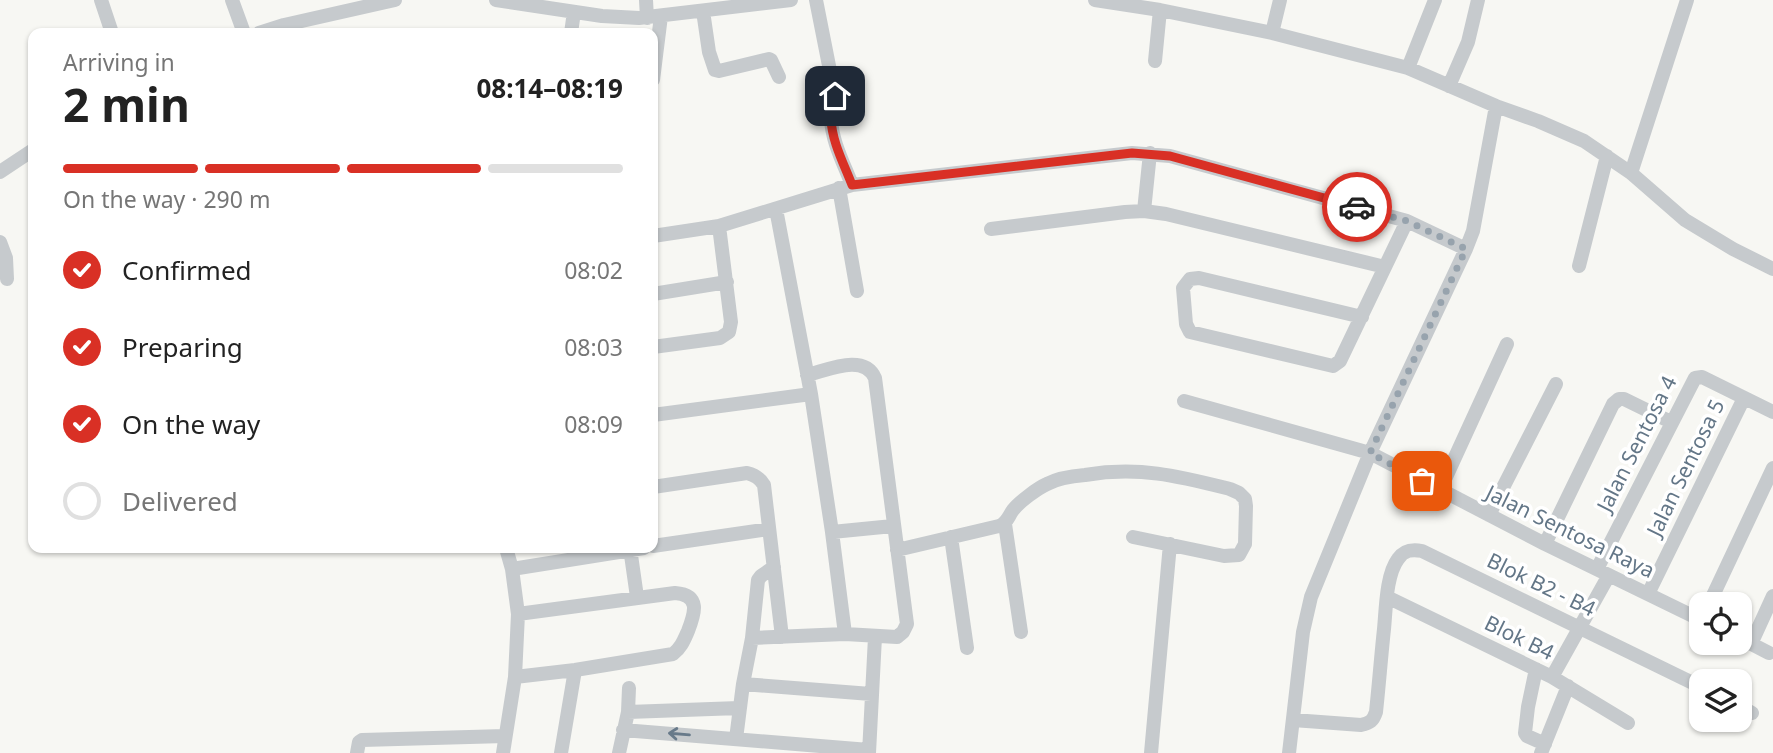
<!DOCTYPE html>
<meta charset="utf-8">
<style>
:root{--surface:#fff;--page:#f2f2f2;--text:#222;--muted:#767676;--line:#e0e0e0;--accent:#d93025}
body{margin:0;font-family:"Noto Sans",sans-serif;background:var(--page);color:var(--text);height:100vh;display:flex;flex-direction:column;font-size:26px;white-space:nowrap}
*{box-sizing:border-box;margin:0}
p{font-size:23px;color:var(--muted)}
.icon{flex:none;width:38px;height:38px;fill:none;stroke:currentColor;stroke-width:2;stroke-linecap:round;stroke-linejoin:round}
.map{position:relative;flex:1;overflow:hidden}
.side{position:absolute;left:28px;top:28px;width:630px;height:525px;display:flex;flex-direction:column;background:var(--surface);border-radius:14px;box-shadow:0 2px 5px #0004}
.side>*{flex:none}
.tools{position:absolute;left:1689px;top:592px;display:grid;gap:14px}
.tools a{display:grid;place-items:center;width:63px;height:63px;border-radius:14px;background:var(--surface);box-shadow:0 2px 5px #0004;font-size:35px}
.pin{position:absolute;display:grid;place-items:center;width:60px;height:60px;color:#fff;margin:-30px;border-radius:14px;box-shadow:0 4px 10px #0006}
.courier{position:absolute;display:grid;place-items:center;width:70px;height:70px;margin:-35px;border:5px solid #d93025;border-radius:50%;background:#fff;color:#222;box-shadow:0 2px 9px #0007}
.summary em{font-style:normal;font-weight:700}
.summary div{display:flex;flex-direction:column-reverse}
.summary{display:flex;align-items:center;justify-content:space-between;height:119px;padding:0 35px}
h1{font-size:46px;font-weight:700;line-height:52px}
.bar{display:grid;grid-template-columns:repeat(4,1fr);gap:10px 7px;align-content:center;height:84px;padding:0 35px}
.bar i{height:9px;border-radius:5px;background:var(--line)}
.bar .on{background:var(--accent)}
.bar p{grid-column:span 4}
ol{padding:0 35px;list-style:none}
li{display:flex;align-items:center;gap:21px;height:77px}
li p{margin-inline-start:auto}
li .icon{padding:7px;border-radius:50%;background:var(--accent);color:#fff;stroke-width:4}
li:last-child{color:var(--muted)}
li i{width:38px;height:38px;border:4px solid var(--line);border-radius:50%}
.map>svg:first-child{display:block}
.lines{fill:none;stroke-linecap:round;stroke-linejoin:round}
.street{stroke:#c6cacd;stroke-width:14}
.oneway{stroke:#687a8a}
.done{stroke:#97a3ad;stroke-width:7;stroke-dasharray:0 12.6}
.route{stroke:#d93025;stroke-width:9}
.labels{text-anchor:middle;stroke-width:7;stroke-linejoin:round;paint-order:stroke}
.street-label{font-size:21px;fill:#637687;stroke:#fff}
</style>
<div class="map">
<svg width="1773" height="753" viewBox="0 0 1773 753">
<rect width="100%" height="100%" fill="#f7f7f3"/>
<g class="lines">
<path class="street" d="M101 0 112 33
M232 0 244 33
M496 0 602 16 639 18 791 0
M646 0 647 18
M816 0 835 96C835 105 830 111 831 119 832 142 844 164 852 185
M1095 0 1160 10 1272 33 1408 68 1496 106 1538 121 1584 141 1631 173 1685 220 1733 249 1773 269
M703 11 709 52 715 70 719 71 769 59 771 60 779 77
M259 33 284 25 395 0
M571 33 574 12
M1272 33 1280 0
M1155 61 1160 10
M1408 68 1435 0
M653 80 661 16
M1449 86 1468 42 1478 0
M0 172 33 150
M1631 173 1687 0
M839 188 857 291
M776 209 811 394 832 532 845 634
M1144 211 1150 153
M991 229 1125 212 1144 211 1166 214 1385 267
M653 236 719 226 852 185 1132 153 1170 156 1407 221 1466 249
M0 242 6 258 7 279
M1579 266 1607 156
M653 294 727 282
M1362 317 1199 278 1190 279 1183 288 1186 324 1190 332 1333 366 1340 361 1407 221
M653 347 720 338 729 332 731 322 719 226
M1184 401 1370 453 1545 544 1701 620
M653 415 811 394
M653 487 747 473C755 475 760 478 764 485L782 637
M1440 490 1507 344
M1489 515 1556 384
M1005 524 1021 632
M832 532 893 526
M951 537 967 648
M1545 544 1613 404 1619 399H1624L1671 422
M653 546 769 529
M506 548 512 569 644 548
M630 548 637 597
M897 550 999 526C1007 523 1008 517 1013 510 1019 502 1038 488 1047 484 1058 478 1073 476 1085 475 1139 466 1178 476 1230 489L1239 493 1245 499 1246 506 1245 544 1239 555 1224 556 1133 537
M512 569 518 614
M1597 569 1695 378 1702 377 1773 412
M1648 594 1744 398
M1387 597 1552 677 1628 723
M1709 604 1773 468
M752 638 845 634 897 637 903 632 907 624 875 378C864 353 828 370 807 375
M1740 638 1769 653
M1751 644 1773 596
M1536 669 1528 707 1525 733 1527 736 1545 744
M1552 677 1609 575
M743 684 871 694
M1740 706 1752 713
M628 712 739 708
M1293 720 1361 725C1370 723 1373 721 1376 712 1379 684 1381 657 1384 629 1386 609 1386 575 1398 559 1404 550 1412 549 1422 551L1701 687
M623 730 869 750
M736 739 743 684 752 638 758 580 761 576 774 567
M357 753 359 742 362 740 505 736
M503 753 515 677 518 614 675 593C701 595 695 613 688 631 684 640 681 648 673 654L575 670 515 677
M561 753 575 670
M619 753 628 712 629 688
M869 753 875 637
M1151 753 1170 544
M1289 753 1303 632 1311 597 1370 453 1466 249 1473 231 1496 106
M1541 753 1568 686"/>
</g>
<defs><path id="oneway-shaft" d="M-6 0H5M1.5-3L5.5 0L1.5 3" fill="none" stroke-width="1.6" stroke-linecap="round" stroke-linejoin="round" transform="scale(1.75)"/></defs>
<use class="oneway" href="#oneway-shaft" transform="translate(679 734) rotate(-175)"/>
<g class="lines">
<path class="done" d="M1357 207 1407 221 1466 249 1370 453 1422 481"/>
<path class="route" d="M835 96C835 105 830 111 831 119 832 142 844 164 852 185L1132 153 1170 156 1357 207"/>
</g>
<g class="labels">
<g class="street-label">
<text transform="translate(1637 444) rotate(-63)" y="7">Jalan Sentosa 4</text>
<text transform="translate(1686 468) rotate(-64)" y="7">Jalan Sentosa 5</text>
<text transform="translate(1570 532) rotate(26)" y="7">Jalan Sentosa Raya</text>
<text transform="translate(1541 585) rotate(26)" y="7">Blok B2 - B4</text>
<text transform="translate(1519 638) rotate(26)" y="7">Blok B4</text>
</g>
</g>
</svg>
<div class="tools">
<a><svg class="icon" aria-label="locate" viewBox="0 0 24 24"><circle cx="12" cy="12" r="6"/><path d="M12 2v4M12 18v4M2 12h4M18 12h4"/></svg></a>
<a><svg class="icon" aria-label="layers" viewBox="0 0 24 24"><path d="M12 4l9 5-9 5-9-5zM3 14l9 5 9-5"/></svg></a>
</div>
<div class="pin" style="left:1422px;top:481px;background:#ea580c"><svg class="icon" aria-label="bag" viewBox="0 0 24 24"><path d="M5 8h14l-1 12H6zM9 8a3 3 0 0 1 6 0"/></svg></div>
<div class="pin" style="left:835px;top:96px;background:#1f2937"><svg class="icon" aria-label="home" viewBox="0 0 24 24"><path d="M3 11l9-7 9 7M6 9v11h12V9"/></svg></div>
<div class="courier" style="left:1357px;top:207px"><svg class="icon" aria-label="car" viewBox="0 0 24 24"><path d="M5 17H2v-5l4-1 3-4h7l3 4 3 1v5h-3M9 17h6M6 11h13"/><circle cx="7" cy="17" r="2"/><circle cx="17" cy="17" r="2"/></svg></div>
<section class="side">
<div class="summary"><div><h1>2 min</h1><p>Arriving in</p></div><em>08:14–08:19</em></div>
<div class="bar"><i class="on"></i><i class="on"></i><i class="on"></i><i></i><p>On the way · 290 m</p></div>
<ol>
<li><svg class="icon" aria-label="check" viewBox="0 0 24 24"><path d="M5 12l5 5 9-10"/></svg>Confirmed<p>08:02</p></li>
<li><svg class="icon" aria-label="check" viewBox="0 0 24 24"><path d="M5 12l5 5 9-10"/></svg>Preparing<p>08:03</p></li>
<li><svg class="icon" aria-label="check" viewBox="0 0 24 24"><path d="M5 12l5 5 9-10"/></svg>On the way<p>08:09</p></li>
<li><i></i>Delivered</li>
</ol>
</section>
</div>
